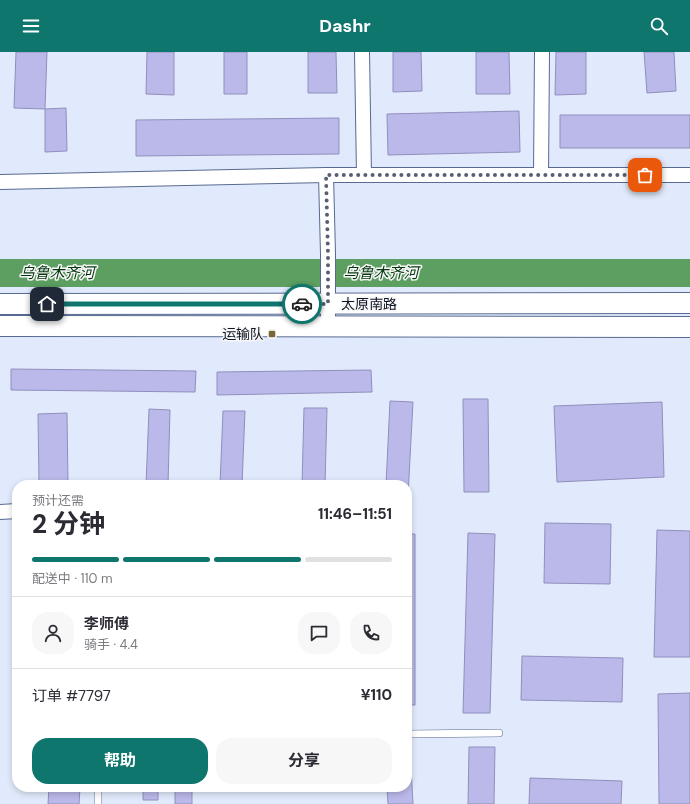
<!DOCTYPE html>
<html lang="zh">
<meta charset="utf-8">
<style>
:root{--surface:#fff;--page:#f7f7f7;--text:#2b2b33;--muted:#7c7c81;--line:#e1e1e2;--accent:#0f766e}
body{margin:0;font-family:"DM Sans","Noto Sans SC",sans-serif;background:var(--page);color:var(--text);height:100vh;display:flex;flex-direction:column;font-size:15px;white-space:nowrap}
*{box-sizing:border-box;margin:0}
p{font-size:13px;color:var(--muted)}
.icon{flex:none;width:22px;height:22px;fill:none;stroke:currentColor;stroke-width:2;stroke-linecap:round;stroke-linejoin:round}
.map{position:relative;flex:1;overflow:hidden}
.sheet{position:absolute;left:12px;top:428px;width:400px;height:312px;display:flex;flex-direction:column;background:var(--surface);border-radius:16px;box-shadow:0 2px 6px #0003}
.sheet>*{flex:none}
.pin{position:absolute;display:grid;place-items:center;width:34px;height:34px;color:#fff;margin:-17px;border-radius:8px;box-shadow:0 2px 6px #0006}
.courier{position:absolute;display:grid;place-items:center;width:40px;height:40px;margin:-20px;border:3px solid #0f766e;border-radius:50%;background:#fff;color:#222;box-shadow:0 1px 5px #0007}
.summary em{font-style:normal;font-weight:700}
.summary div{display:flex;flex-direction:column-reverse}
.summary{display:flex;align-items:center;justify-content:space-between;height:68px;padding:0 20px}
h1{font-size:26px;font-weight:700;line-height:30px}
.bar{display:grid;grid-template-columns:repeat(4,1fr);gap:6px 4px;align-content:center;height:48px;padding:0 20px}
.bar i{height:5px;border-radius:3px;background:var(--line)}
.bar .selected{background:var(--accent)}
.bar p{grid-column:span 4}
.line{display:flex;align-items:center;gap:10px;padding:0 20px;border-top:1px solid var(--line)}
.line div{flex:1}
.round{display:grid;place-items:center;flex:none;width:42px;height:42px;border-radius:16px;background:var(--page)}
.button{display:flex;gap:8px;margin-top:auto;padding:8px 20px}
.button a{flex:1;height:46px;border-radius:16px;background:var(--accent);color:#fff;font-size:16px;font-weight:700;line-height:46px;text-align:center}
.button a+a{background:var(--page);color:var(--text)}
header{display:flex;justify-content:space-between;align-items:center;height:52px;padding:0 20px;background:var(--accent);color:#fff;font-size:18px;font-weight:700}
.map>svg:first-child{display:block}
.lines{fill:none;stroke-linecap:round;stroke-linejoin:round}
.river{stroke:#5c9f61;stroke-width:28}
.building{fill:#bbb9e9;stroke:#908fbc}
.lane-casing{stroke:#586a91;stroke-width:8}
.street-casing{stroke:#586a91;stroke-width:16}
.secondary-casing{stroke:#586a91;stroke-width:22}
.lane{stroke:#fff;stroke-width:7}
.street{stroke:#fff;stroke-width:14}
.secondary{stroke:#fff;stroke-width:20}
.done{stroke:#585f70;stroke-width:4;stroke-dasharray:0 7.2}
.route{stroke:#0f766e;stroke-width:5}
.poi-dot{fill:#7b6635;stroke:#f7f7f7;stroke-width:1.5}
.labels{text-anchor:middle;stroke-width:3;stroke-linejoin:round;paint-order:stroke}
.street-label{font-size:14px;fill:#0e1424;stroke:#f7f7f7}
.poi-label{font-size:14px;fill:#0e1424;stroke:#f7f7f7;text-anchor:end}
.water-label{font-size:15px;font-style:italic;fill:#03360d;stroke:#f7f7f7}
</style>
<header><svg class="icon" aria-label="menu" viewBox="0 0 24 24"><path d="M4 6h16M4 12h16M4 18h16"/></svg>Dashr<svg class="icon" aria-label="search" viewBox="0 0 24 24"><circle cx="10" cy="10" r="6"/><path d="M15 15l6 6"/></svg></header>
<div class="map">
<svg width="690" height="752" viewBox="0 0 690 752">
<rect width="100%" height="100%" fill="#e1eafc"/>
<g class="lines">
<path class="river" d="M0 221H690"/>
</g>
<path class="building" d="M16 0H47L45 57 14 56Z
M147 0H174V43L146 42Z
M224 0H247V42H224Z
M308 0H336L337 41H308Z
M393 0H421L422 39 393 40Z
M476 0H509L510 42H476Z
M556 0H586V42L555 43Z
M644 0H674L676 39 647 41Z
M66 56 67 99 45 100V57Z
M519 59 520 100 388 103 387 62Z
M560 63H690V96H560Z
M339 66V102L136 104V68Z
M11 317 196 319 195 340 11 338Z
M371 318 372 340 217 343V320Z
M463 347H488L489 440H464Z
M390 349 413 350 408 444H407V433H386Z
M662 350 664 425 557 430 554 354Z
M304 356H327L325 433H302Z
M149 357 170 358 168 433H146Z
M223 359H245L242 433H220Z
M67 361 68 433H39L38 362Z
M545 471 611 472 610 532 544 531Z
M657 478 690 479V605H654Z
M468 481 495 482 490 661H463Z
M407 482H415V653H407Z
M522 604 623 606 622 650 521 648Z
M690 641V752H659L658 642Z
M407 695H410L413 752H388L387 735H407Z
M469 695H495L494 752H468Z
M530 726 622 729 621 752H529Z
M49 735H80L79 752H48Z
M143 735H192V752H175V737L158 736V748H143Z"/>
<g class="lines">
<g class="lane-casing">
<path id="lane" d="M407 682 499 681
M98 735V752"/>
</g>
<g class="street-casing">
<path id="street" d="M362 0 364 123
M326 123H690
M541 123 542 0
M0 130 326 123 328 202V274
M0 460 17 459"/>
</g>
<g class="secondary-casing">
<path id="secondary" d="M0 252 690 251
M0 274 690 275"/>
</g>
<use href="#lane" class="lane"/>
<use href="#street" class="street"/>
<use href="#secondary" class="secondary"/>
</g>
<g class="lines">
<path class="done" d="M302 252H328V202L326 123H645"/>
<path class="route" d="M47 252H302"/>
</g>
<rect class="poi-dot" x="268" y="278" width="8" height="8" rx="2"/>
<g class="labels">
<g class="street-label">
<text x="369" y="257">太原南路</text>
</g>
<g class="poi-label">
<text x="264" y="287">运输队</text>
</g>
<g class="water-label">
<text x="57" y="226">乌鲁木齐河</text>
<text x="381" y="226">乌鲁木齐河</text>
</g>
</g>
</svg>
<div class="pin" style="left:645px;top:123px;background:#ea580c"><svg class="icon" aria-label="bag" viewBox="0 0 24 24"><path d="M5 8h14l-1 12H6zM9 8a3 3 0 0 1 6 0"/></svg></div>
<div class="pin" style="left:47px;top:252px;background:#1f2937"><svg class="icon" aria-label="home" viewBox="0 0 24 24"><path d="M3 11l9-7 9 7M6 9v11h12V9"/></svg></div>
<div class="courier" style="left:302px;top:252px"><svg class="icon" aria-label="car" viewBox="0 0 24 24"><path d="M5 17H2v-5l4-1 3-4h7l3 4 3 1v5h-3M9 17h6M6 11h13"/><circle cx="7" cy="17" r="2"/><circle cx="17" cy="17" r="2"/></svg></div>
<section class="sheet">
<div class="summary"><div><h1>2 分钟</h1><p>预计还需</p></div><em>11:46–11:51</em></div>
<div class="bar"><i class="selected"></i><i class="selected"></i><i class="selected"></i><i></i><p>配送中 · 110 m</p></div>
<div class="line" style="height:72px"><a class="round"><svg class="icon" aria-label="person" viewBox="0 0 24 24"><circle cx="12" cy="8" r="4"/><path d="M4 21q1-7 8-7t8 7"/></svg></a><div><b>李师傅</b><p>骑手 · 4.4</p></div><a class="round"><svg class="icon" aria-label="chat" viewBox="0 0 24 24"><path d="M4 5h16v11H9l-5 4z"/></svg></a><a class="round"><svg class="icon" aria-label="phone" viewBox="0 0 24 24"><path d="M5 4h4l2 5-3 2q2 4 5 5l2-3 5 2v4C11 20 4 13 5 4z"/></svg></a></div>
<div class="line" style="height:52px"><div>订单 #7797</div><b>¥110</b></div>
<div class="button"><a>帮助</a><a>分享</a></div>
</section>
</div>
